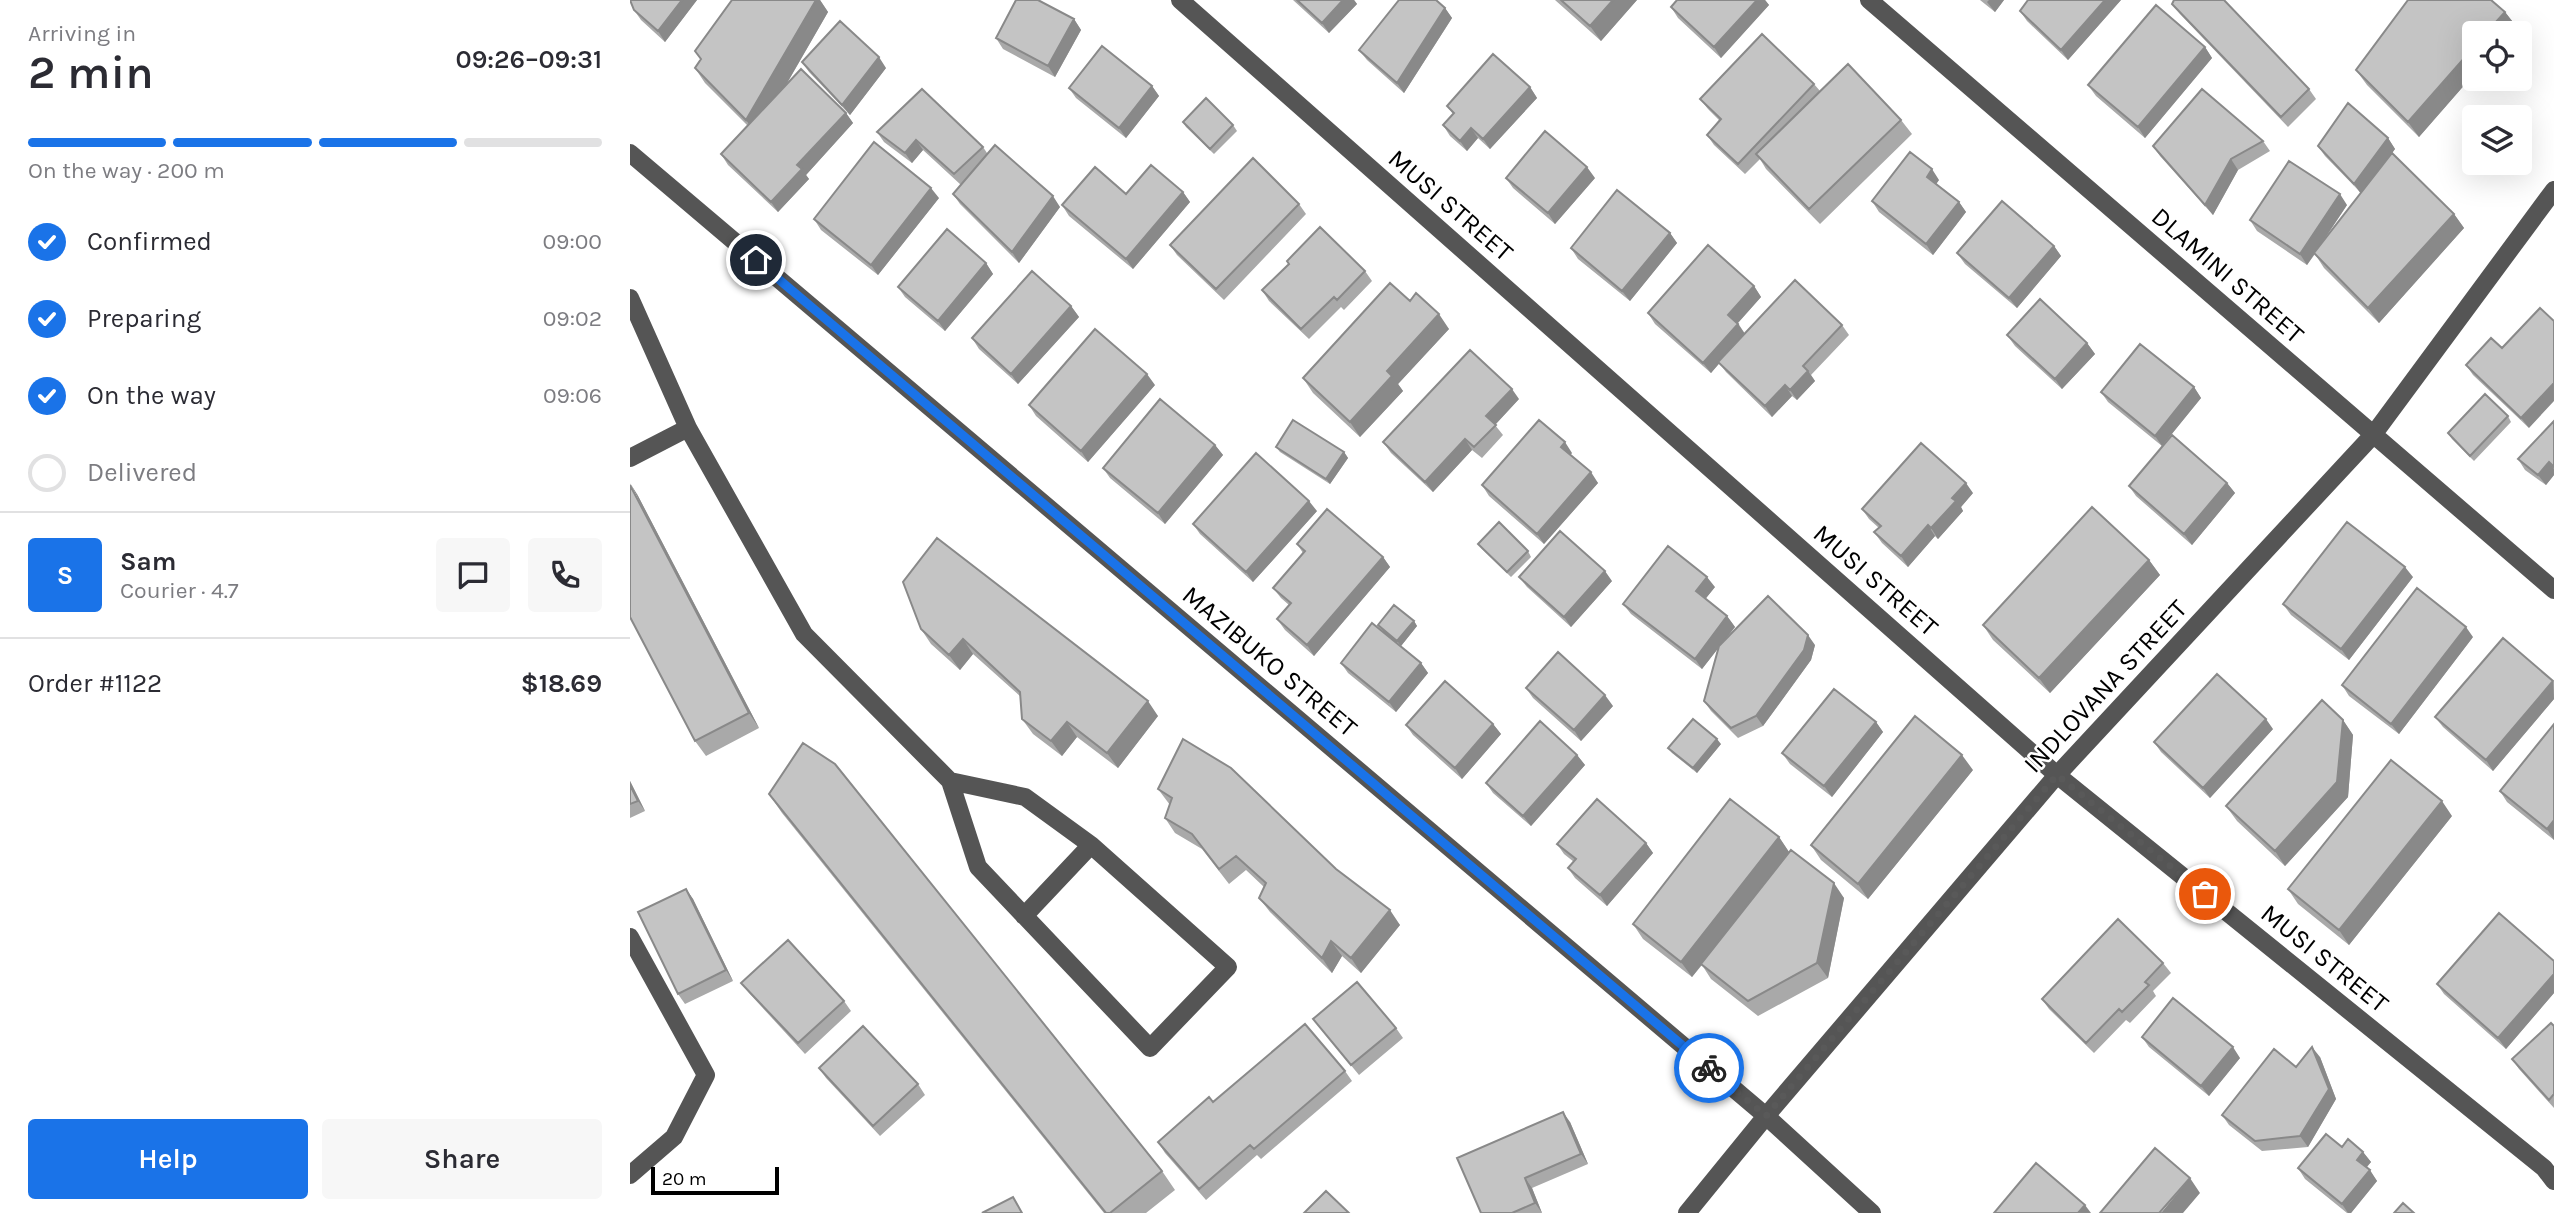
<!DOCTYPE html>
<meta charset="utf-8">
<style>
:root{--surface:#fff;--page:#f7f7f7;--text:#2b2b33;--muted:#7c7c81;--line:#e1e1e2;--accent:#1a73e8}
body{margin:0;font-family:Karla,sans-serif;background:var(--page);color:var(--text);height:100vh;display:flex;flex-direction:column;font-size:26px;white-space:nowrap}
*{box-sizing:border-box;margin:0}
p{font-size:23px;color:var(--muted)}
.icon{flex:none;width:38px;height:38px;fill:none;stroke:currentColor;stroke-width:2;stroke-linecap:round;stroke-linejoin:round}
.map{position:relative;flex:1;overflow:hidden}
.details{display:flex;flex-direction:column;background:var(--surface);width:630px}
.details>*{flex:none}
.fabs{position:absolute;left:1832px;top:21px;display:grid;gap:14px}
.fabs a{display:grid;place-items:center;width:70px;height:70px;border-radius:7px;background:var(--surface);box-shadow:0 7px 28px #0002;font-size:35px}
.scale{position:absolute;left:21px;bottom:18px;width:128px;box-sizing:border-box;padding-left:7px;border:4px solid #000;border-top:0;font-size:19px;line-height:24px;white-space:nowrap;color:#000;-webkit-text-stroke:5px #fff;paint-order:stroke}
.pin{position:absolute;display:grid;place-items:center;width:60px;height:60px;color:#fff;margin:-30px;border:4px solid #fff;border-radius:50%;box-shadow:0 2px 7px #0007}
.courier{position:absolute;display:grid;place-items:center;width:70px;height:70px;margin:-35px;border:5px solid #1a73e8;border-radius:50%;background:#fff;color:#222;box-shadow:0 2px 9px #0007}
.overview em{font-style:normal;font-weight:600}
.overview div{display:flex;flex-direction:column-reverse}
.overview{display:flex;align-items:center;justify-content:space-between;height:119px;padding:0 28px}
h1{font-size:46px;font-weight:600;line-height:52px}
.bar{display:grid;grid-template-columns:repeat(4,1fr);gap:10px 7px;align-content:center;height:84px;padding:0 28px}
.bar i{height:9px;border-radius:5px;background:var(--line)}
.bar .active{background:var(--accent)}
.bar p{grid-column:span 4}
.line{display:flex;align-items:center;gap:18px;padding:0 28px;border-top:2px solid var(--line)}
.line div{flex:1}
.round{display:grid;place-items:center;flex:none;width:74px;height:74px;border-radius:7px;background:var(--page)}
ol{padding:0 28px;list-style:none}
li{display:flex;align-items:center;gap:21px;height:77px}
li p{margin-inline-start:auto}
li .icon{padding:7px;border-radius:50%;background:var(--accent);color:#fff;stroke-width:4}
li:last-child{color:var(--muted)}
li i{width:38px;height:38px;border:4px solid var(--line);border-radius:50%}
.cta{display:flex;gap:14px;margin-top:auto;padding:14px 28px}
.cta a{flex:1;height:80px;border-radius:7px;background:var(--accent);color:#fff;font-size:28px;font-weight:600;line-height:80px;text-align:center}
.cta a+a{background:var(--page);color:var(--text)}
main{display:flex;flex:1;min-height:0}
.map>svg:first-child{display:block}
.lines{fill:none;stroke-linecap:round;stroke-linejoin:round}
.minor{stroke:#555;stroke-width:18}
.wall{fill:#a9a9a9}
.shaded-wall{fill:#898989}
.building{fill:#c4c4c4;stroke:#898989;stroke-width:2}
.done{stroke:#595959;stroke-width:7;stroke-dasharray:0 12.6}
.route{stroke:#1a73e8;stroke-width:9}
.labels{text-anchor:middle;stroke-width:5;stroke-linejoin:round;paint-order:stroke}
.street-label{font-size:26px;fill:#000;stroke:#fff}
</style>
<main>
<section class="details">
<div class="overview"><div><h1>2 min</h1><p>Arriving in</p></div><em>09:26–09:31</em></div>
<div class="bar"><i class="active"></i><i class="active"></i><i class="active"></i><i></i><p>On the way · 200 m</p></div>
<ol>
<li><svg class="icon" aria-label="check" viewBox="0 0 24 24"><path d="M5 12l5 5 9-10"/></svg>Confirmed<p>09:00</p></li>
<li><svg class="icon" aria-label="check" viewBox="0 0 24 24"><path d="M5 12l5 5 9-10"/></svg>Preparing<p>09:02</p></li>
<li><svg class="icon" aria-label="check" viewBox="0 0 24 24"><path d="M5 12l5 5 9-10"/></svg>On the way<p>09:06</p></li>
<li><i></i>Delivered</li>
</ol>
<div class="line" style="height:126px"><b class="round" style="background:var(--accent);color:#fff">S</b><div><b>Sam</b><p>Courier · 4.7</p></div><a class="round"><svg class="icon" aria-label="chat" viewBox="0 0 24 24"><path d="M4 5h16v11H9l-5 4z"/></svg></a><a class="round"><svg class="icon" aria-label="phone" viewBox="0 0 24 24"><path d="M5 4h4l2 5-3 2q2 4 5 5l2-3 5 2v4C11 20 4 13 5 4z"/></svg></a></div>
<div class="line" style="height:91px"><div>Order #1122</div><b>$18.69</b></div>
<div class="cta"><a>Help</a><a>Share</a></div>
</section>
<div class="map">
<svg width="1924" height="1213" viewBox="0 0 1924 1213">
<rect width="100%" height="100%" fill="#fff"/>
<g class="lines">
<path class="minor" d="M550 0 1427 775 1914 1168 1924 1181
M1239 0 1924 590
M0 153 1136 1116 1242 1213
M0 298 58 428 174 634 320 781 348 867 520 1048 598 967 461 845 395 797 320 781
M0 458 58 428
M394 916 461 845
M0 937 76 1075 44 1137 0 1175
M1057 1213 1136 1116 1427 775 1743 435 1924 190"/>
</g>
<path class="wall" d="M0 0H67L35 42 11 20 4 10Z
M102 0H190L198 12 156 85 216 113 223 123 176 175 179 179 148 212 98 165 91 154 118 126 75 83 65 68 71 59Z
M663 0H724L727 4 699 33Z
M925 0H1007L971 41Z
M1047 0H1135L1139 5 1091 58 1048 18 1041 7Z
M1350 0H1374L1365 12Z
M1398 0H1491L1438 60 1397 21 1390 11Z
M1778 0H1861L1875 12 1886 26 1880 33H1844V74L1789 137 1737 85 1726 70Z
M1542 4 1679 89 1686 99 1658 127 1550 14Z
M815 8 822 18 774 93 737 60 729 50Z
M444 19 451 30 425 77 373 49 366 38Z
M1575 47 1582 58 1515 138 1466 96 1458 85Z
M172 62 256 68 220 115 179 72Z
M1184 84 1190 91 1271 120 1282 134 1190 224 1136 169 1130 159 1115 174 1084 145 1077 135 1090 121 1078 109 1070 99Z
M522 86 529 96 496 138 446 98 439 88Z
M900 87 907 98 860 149 848 138 837 151 820 136 813 125 823 114 817 106Z
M553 122 603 125 607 131 584 154 556 127Z
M247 132 353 147 357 153 430 207 389 263 330 204 323 194 331 185 293 150 282 163 254 142Z
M1758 138 1765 149 1755 163 1824 214 1834 228 1749 323 1694 268 1685 254 1677 265 1627 231 1620 220 1717 205 1692 243 1731 193 1695 156 1688 146Z
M1633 141 1640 151 1608 170 1583 215 1530 156 1523 146Z
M876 178H965L925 224 883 188Z
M1309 180 1306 184 1329 202 1336 212 1303 255 1249 212 1242 201Z
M553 192 560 202 503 269 439 216 432 205 496 194Z
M309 198 248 275 191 230 184 219Z
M669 204 676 214 594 300 547 255 540 245Z
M1040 233 1047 243 1000 301 948 259 941 248Z
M1424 246 1431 256 1387 308 1335 264 1327 253Z
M356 263 363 274 315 331 275 297 268 287Z
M735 271 742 281 714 310 711 307 679 339 639 301 632 290Z
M1124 286 1131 297 1108 323 1115 334 1212 325 1219 335 1181 375 1185 381 1167 400 1162 396 1142 417 1096 372 1089 363 1081 373 1025 324 1018 313Z
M780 301 819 329 768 384 773 391 730 437 683 393 673 378Z
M441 306 449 317 388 384 349 349 342 338Z
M1377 335 1457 343 1465 354 1432 389 1385 346Z
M1861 338 1899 428 1843 375 1836 365Z
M525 385 458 462 406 416 399 405Z
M1564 387 1571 398 1532 446 1478 402 1471 392Z
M889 399 865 425 873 435 852 458 842 450 803 492 761 453 753 442Z
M1878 416 1881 422 1844 461 1822 439 1818 433Z
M1924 421V475L1916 485 1895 470 1888 459Z
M585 445 593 455 535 524 480 478 473 468Z
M646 447 714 452 718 458 700 484 650 452Z
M942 453 940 455 968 483 914 544 859 496 852 485Z
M1597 483 1605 493 1562 545 1506 496 1499 486Z
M1343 493 1331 507 1333 511 1308 539 1305 536 1278 567 1252 543 1244 532 1249 528 1239 519 1232 509Z
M7 494 129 728 76 756 65 741Z
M687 511 623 582 570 534 563 524Z
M667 544 753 557 760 567 684 656 655 630 647 619 659 605 651 598 643 588 673 553Z
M848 544 898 551 901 557 881 577 852 549Z
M1519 560 1530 575 1420 693 1363 640 1353 625Z
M889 577 982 581 941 627 897 587Z
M1783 577 1719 660 1661 615 1653 604Z
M273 582 528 716 488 768 447 737 432 756 403 734 392 719 391 697 343 654 330 670 301 644 291 629Z
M1085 587 1075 599 1097 616 1105 627 1094 641 1185 645 1181 660 1133 726 1108 738 1081 711 1074 701 1088 648 1072 669 1001 614 993 604Z
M784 621 787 626 771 646 752 630 748 625Z
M1843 637 1769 734 1719 696 1712 685Z
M1873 638 1924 682V699L1863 771 1813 727 1805 717Z
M711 663H791L798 673 766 712 718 673Z
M896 688 983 706 951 741 903 698Z
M1713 720 1723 735 1718 797 1655 866 1607 821 1596 806Z
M1246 722 1253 732 1202 797 1160 764 1152 753Z
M863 724 871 734 832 779 783 735 776 725Z
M1924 724V840L1877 802 1870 791Z
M1643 729 1580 798 1531 752 1524 742Z
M1091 744 1067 773 1042 753 1038 748Z
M947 755 955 765 901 826 863 793 856 783Z
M1343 770 1238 899 1191 860 1181 845Z
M0 781 15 811 0 818Z
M528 789 706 869 770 925 731 973 712 956 702 973 640 912 629 898 634 887 616 870 599 884 572 849 545 833 535 818 540 805Z
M139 794 532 1171 545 1190 516 1213H474L152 813Z
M1822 816 1719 945 1668 904 1658 889Z
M1149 837 1159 852 1214 898 1198 978 1128 1016 1081 979 1072 965 1062 977 1013 939 1003 924Z
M1016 843 1023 853 977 906 945 878 938 868 944 862 934 854 927 844Z
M56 889 63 899 103 981 55 1004 48 994Z
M1924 961V993L1876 1049 1814 994 1807 984Z
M1533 963 1541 973 1523 991 1526 996 1500 1023 1496 1020 1464 1053 1419 1009 1412 999Z
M111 983 214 1001 221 1011 175 1054 119 993Z
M683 1019 766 1028 773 1038 729 1075Z
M1924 1026V1108L1889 1069 1882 1059Z
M1512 1037 1610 1058 1579 1096 1519 1047Z
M1690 1057 1706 1099 1678 1147 1632 1151 1599 1125 1592 1115 1666 1067Z
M189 1068 288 1084 295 1095 250 1136 196 1078Z
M715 1071 722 1081 631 1159 627 1155 576 1200 535 1153 528 1142 583 1102Z
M940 1122 958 1164 902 1188 912 1213H851Z
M1712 1147 1733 1152 1741 1162 1737 1167 1747 1181 1721 1213H1717L1675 1179 1668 1168Z"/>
<path class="shaded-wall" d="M52 0H67L35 42 28 31Z
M186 0H190L198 12 127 135 116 120Z
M713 0H724L727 4 699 33 692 23Z
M983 0H1007L971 41 960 26Z
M1127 0H1135L1139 5 1091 58 1084 47Z
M1359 0H1374L1365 12 1357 2Z
M1475 0H1491L1438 60 1431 50Z
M815 8 822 18 774 93 767 83Z
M1875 12 1886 26 1880 33H1856Z
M444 19 451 30 425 77 418 66Z
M1575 47 1582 58 1515 138 1508 127Z
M1844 47V74L1789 137 1778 122Z
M249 57 256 68 220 115 212 105Z
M522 86 529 96 496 138 489 128Z
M900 87 907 98 860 149 853 139Z
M216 113 223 123 176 175 179 179 148 212 141 202 167 165Z
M841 128 848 138 837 151 830 141Z
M1758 138 1765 149 1731 194 1724 184Z
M286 140 293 150 282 163 275 153Z
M1601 159 1608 170 1583 215 1575 205Z
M957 167 965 178 925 224 918 213Z
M1302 169 1309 180 1304 187 1297 177Z
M301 188 309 198 248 275 241 265Z
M553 192 560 202 503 269 496 259Z
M1710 194 1717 205 1677 265 1670 254Z
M423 196 430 207 389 263 382 252Z
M1329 202 1336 212 1303 255 1296 244Z
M1824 214 1834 228 1749 323 1738 308Z
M1040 233 1047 243 1000 301 992 291Z
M1424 246 1431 256 1387 308 1379 298Z
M356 263 363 274 315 331 308 321Z
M1124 286 1131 297 1106 325 1098 315Z
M441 306 449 317 388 384 381 374Z
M809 314 819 329 768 384 773 391 730 437 720 422 757 371Z
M1108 324 1115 334 1081 373 1073 363Z
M1457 343 1465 354 1432 389 1425 379Z
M1178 371 1185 381 1167 400 1160 390Z
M517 374 525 385 458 462 451 451Z
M1924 383V401L1899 428 1891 418Z
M1155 385 1162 396 1142 417 1135 406Z
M1564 387 1571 398 1532 446 1525 436Z
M882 389 889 399 863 427 856 416Z
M835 439 842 450 803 492 795 482Z
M935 442 942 453 938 458 931 447Z
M585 445 593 455 535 524 528 513Z
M714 452 718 458 700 484 696 479Z
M1919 462 1924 469V475L1916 485 1908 475Z
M961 472 968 483 914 544 907 534Z
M0 483 7 494 129 728 119 713Z
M1336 483 1343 493 1331 507 1333 511 1308 539 1301 528 1322 498Z
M1597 483 1605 493 1562 545 1554 534Z
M679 501 687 511 623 582 616 572Z
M1298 525 1305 536 1278 567 1271 556Z
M753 557 760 567 684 656 677 645Z
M1519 560 1530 575 1420 693 1409 678Z
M1775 567 1783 577 1719 660 1711 649Z
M975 571 982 581 941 627 934 617Z
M1077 577 1085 587 1073 602 1066 591Z
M1097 616 1105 627 1072 669 1065 659Z
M784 621 787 626 771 646 767 641Z
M1836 627 1843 637 1769 734 1761 724Z
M1178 635 1185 645 1181 660 1133 726 1126 716Z
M333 639 343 654 330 670 319 655Z
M791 663 798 673 766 712 759 702Z
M1923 681 1924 699 1863 771 1856 760Z
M975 695 983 706 951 741 944 730Z
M518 701 528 716 488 768 477 753Z
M1636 719 1643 729 1580 798 1573 788Z
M1713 720 1723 735 1718 797 1655 866 1645 851Z
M437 722 447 737 432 756 421 741Z
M1246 722 1253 732 1202 797 1194 786Z
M863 724 871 734 832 779 825 768Z
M1087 739 1091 744 1067 773 1063 768Z
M947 755 955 765 901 826 893 816Z
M1332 755 1343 770 1238 899 1228 884Z
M0 781 15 811 8 801 0 785Z
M1812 801 1822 816 1719 945 1709 930Z
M1924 820V840L1917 829Z
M1149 837 1159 852 1062 977 1051 962Z
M1016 843 1023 853 977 906 970 895Z
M1204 883 1214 898 1198 978 1187 963Z
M56 889 63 899 103 981 96 970Z
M760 910 770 925 731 973 721 958Z
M701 941 712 956 702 973 692 958Z
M1924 974V993L1876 1049 1868 1038Z
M1603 1047 1610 1058 1579 1096 1571 1086Z
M1682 1047 1690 1057 1706 1099 1678 1147 1670 1136Z
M933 1112 940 1122 958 1164 951 1154Z
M1733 1152 1741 1162 1734 1170 1727 1160Z
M1740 1170 1747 1181 1721 1213H1718L1712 1204Z
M895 1178 902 1188 912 1213 905 1203Z
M1560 1178 1570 1193 1553 1213H1531Z
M1455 1205 1461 1213H1448Z"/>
<path class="building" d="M0 0H52L28 31 4 10Z
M102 0H186L116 120 65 68 71 59 65 51Z
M386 0H408L444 19 418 66 366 38Z
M667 0H713L692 23Z
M769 0H806L815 8 767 83 729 50Z
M931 0H983L960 26Z
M1047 0H1127L1084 47 1041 7Z
M1398 0H1475L1431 50 1390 11Z
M1544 0H1594L1679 89 1651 117 1542 4Z
M1778 0H1861L1875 12 1856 33H1844V47L1778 122 1726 70Z
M1526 5 1575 47 1508 127 1458 85Z
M210 21 249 57 212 105 172 62Z
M1132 34 1184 84 1108 164 1077 135 1091 119 1070 99Z
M472 46 522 86 489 128 439 88Z
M863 54 900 87 853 139 841 128 830 141 813 125 824 113 817 106Z
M1218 64 1271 120 1179 209 1126 154Z
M171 69 216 113 167 165 172 169 141 202 91 154Z
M292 89 353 147 324 174 286 140 275 153 247 132Z
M1572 89 1633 141 1601 159 1575 205 1523 146Z
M576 98 603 125 580 149 553 122Z
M1718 103 1758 138 1724 184 1688 146Z
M915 131 957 167 918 213 876 178Z
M244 142 301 188 241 265 184 219Z
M365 145 423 196 382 252 323 194Z
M1280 152 1302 169 1297 177 1329 202 1296 244 1242 201Z
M1762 153 1824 214 1738 308 1684 253Z
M623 158 669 204 586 289 540 245Z
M1659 161 1710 194 1670 254 1620 220Z
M521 165 553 192 496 259 432 205 465 167 496 194Z
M987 190 1040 233 992 291 941 248Z
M1372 201 1424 246 1379 298 1327 253Z
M690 227 735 271 707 300 704 297 671 329 632 290 659 264 657 261Z
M317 229 356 263 308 321 268 287Z
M1078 245 1124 286 1098 315 1108 324 1073 363 1018 313Z
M402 271 441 306 381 374 342 338Z
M1165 280 1212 325 1173 366 1178 371 1160 390 1155 385 1135 406 1088 362Z
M760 283 780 301 786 293 809 314 757 371 762 376 720 422 673 378Z
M1410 299 1457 343 1425 379 1377 335Z
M1910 308 1924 321V383L1891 418 1836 365 1861 338 1872 348Z
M465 329 517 374 451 451 399 405Z
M1510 344 1564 387 1525 436 1471 392Z
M840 350 882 389 856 416 866 425 844 447 835 439 795 482 753 442Z
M1855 394 1878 416 1840 456 1818 433Z
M530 399 585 445 528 513 473 468Z
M663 420 714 452 696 479 646 447Z
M909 420 935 442 931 447 961 472 907 534 852 485Z
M1924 421V467L1919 462 1908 475 1888 459Z
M1542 435 1597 483 1554 534 1499 486Z
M1291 443 1336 483 1322 498 1326 501 1301 528 1298 525 1271 556 1244 532 1251 526 1232 509Z
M626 453 679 501 616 572 563 524Z
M0 485 119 713 65 741 0 617Z
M1462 507 1519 560 1409 678 1353 625Z
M697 509 753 557 677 645 647 619 661 603 643 588 675 551 667 544Z
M869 522 898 551 877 572 848 544Z
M1717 522 1775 567 1711 649 1653 604Z
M930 531 975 571 934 617 889 577Z
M307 538 518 701 477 753 437 722 421 741 392 719 390 692 333 639 319 655 291 629 273 582Z
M1038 546 1077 577 1066 591 1097 616 1065 659 993 604Z
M1787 588 1836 627 1761 724 1712 685Z
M1138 596 1178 635 1174 650 1126 716 1101 728 1074 701 1089 646Z
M764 605 784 621 767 641 748 625Z
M742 623 791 663 759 702 711 663Z
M1873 638 1923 681 1856 760 1805 717Z
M928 652 975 695 944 730 896 688Z
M1587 674 1636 719 1573 788 1524 742Z
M815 681 863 724 825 768 776 725Z
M1204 689 1246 722 1194 786 1152 753Z
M1692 700 1713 720 1707 782 1645 851 1596 806Z
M1285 716 1332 755 1228 884 1181 845Z
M1063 719 1087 739 1063 768 1038 748Z
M910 721 947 755 893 816 856 783Z
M1924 724V820L1917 829 1870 791Z
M553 739 601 768 706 869 760 910 721 958 701 941 692 958 629 898 636 883 606 856 589 869 562 834 535 818 542 798 528 789Z
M173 743 205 764 532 1171 480 1213H476L139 794Z
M1761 760 1812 801 1709 930 1658 889Z
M0 785 8 801 0 804Z
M967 799 1016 843 970 895 938 868 946 859 927 844Z
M1100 799 1149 837 1051 962 1003 924Z
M1161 850 1204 883 1187 963 1118 1001 1071 964Z
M56 889 96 970 48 994 8 912Z
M1869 913 1924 961V974L1868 1038 1807 984Z
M1488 919 1533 963 1515 982 1519 985 1492 1012 1489 1009 1456 1043 1412 999Z
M158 940 214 1001 168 1043 111 983Z
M727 982 766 1028 721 1065 683 1019Z
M1543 998 1603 1047 1571 1086 1512 1037Z
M1921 1023 1924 1026V1094L1919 1100 1882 1059Z
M675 1024 715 1071 624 1149 620 1145 569 1189 528 1142 579 1097 583 1102Z
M233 1026 288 1084 243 1126 189 1068Z
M1682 1047 1699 1089 1670 1136 1625 1141 1592 1115 1644 1049 1666 1067Z
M933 1112 951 1154 895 1178 905 1203 882 1213H851L827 1158Z
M1696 1134 1712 1147 1718 1139 1733 1152 1727 1160 1740 1170 1712 1204 1668 1168Z
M1525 1148 1560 1178 1530 1212 1531 1213H1470Z
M1406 1163 1455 1205 1448 1213H1364Z
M696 1191 719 1213H674Z
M383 1197 392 1213H352Z
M1773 1203 1784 1213H1764Z"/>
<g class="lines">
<path class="done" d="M1079 1068 1136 1116 1427 775 1575 894"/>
<path class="route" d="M126 260 1079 1068"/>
</g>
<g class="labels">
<g class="street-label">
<text transform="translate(821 205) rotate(41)" y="9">MUSI STREET</text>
<text transform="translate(1598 275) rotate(41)" y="9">DLAMINI STREET</text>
<text transform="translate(1246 580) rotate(41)" y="9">MUSI STREET</text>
<text transform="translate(640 661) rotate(40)" y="9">MAZIBUKO STREET</text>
<text transform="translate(1475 686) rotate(-47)" y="9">INDLOVANA STREET</text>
<text transform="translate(1695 958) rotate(39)" y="9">MUSI STREET</text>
</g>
</g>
</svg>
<div class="fabs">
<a><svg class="icon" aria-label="locate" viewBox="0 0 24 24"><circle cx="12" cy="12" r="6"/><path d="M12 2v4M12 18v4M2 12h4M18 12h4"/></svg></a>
<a><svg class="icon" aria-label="layers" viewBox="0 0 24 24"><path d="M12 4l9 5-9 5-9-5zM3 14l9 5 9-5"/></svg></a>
</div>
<div class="scale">20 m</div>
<div class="pin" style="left:1575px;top:894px;background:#ea580c"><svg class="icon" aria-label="bag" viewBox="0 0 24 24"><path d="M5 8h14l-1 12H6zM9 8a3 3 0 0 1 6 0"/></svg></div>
<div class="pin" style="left:126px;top:260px;background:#1f2937"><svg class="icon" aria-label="home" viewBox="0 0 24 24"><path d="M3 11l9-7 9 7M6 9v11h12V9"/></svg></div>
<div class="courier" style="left:1079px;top:1068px"><svg class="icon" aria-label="bike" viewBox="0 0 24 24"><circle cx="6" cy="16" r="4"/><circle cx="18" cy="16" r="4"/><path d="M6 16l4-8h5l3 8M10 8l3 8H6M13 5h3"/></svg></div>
</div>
</main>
